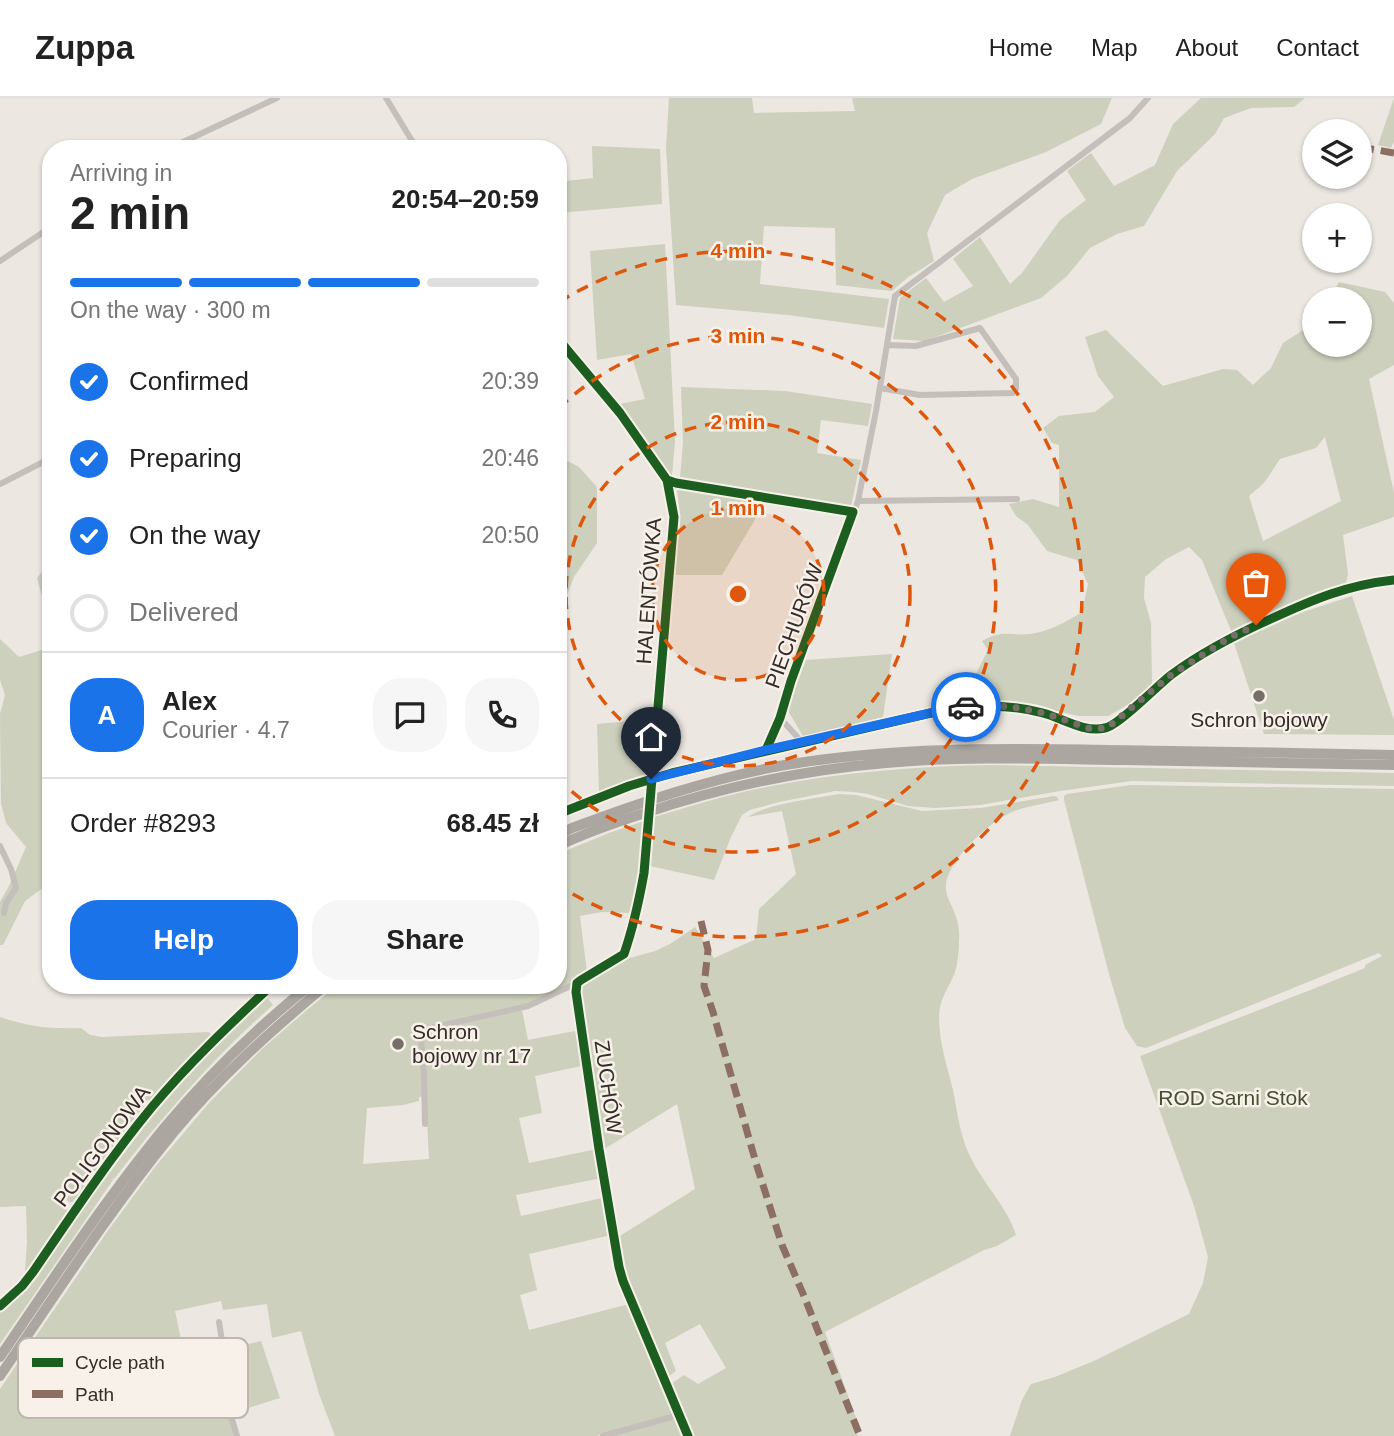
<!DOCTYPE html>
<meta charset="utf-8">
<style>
:root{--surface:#fff;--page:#f6f6f6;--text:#222;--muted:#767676;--line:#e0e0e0;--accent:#1a73e8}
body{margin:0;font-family:Helvetica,sans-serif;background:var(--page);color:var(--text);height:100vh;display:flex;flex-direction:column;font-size:26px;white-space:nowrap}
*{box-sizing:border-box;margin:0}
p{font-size:23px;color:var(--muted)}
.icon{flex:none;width:38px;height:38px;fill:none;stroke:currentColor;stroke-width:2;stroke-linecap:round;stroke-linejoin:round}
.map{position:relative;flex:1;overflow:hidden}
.details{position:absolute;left:42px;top:42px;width:525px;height:854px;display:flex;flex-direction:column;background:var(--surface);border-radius:28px;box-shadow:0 2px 5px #0004}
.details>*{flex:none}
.tools{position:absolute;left:1302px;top:21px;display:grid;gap:14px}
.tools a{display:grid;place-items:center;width:70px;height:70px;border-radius:50%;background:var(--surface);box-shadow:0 2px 5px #0004;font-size:35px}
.pin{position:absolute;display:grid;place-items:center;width:60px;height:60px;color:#fff;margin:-72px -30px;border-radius:50% 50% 50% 0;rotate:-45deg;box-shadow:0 0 7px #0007}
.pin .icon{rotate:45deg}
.courier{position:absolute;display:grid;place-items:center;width:70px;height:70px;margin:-35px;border:5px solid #1a73e8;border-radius:50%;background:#fff;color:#222;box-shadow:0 2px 9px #0007}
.headline em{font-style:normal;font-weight:700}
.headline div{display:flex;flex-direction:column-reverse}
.headline{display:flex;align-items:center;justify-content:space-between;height:119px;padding:0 28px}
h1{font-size:46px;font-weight:700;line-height:52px}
.bar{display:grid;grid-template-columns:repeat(4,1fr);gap:10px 7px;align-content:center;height:84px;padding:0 28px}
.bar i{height:9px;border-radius:5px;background:var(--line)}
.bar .current{background:var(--accent)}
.bar p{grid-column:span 4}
.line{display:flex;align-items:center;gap:18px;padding:0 28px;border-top:2px solid var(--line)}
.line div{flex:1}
.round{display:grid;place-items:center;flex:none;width:74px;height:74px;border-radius:28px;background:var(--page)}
ol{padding:0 28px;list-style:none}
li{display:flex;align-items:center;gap:21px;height:77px}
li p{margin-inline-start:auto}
li .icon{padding:7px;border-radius:50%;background:var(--accent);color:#fff;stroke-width:4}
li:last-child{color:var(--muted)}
li i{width:38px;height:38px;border:4px solid var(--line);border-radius:50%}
.action{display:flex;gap:14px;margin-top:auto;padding:14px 28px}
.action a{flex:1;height:80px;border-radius:28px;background:var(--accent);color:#fff;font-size:28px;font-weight:700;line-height:80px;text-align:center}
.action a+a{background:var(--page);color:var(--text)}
header{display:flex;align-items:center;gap:42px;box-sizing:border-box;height:98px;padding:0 35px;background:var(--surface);border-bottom:2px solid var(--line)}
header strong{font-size:33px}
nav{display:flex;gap:38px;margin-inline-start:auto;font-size:24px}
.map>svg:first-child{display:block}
.green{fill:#ccd0bc;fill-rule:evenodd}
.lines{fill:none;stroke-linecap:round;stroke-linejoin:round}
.street{stroke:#c4bfba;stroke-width:6}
.highway{stroke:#aba6a0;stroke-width:10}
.street-bridge{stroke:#c4bfba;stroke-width:6}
.quiet{stroke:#8d6e63;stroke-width:7;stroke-dasharray:14 7;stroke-linecap:butt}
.cycleway-casing{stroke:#f8f1e9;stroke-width:13}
.cycleway{stroke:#1b5e20;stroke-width:9}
.done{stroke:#756e69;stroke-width:7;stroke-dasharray:0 12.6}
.route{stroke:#1a73e8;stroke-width:9}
.ring{fill:none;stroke:#df570d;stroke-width:3.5;stroke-dasharray:12 9}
.poi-dot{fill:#756e69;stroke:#f8f1e9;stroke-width:2.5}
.labels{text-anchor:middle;stroke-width:5;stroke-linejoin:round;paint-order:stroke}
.street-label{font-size:21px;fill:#352d29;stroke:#f8f1e9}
.poi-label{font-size:21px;fill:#352d29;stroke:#f8f1e9}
.park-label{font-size:21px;fill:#44502f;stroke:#f8f1e9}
.key{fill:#f8f1e9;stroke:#beb6af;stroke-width:2}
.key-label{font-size:19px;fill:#352d29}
.centre{fill:#df570d;stroke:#f8f1e9;stroke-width:3.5}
.ring-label{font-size:21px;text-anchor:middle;font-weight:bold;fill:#df570d;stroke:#f8f1e9;stroke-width:5;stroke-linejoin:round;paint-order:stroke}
</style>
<header>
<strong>Zuppa</strong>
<nav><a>Home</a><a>Map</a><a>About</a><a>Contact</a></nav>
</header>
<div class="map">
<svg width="1394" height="1338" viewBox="0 0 1394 1338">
<rect width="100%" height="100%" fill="#ece7e1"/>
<path class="green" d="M669 0H752L754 15 855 13 852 0H1112L1101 26 1046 54 972 81 945 97 927 135 934 163 907 180 892 193 836 187 835 130 764 128 760 186 889 201 884 230 788 217 676 207 666 50Z
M1201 0H1305L1294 9 1251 10 1224 20 1215 36 1177 73 1144 128 1117 136 1090 150 1067 178 1041 200 925 243 893 241 900 200 926 180 944 204 973 188 953 161 980 139 1010 186 1022 175 1060 122 1086 102 1067 73 1091 55 1114 88 1155 67 1173 26Z
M1394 0V43L1391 50 1378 47Z
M592 48 660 51 662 106 558 115V84L593 80Z
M665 146 675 343 672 377H667L619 306 645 301 631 256 597 262 590 153Z
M1339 184 1385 194 1394 205V267L1369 281 1394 395V419L1343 437 1348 476 1346 485 1283 509 1232 535 1202 462 1189 449 1166 461 1145 479 1144 500 1151 525 1152 588 1136 602 1108 618H1079L1023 606 987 601 962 603 988 552 982 543C1003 531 1009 538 1031 536 1050 533 1066 524 1082 514L1088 486 1077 462 1047 453 1028 427 1016 418 1009 406 1033 401 1059 409V347L1052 345 1043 330 1059 318 1095 314 1114 299 1098 278 1085 239 1106 232 1163 288 1223 271 1237 272 1253 287 1271 270 1283 245 1314 225V247H1360V201H1329ZM1325 339 1341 403 1263 443 1249 398 1264 385 1280 361 1316 350Z
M681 289 785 293 872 306 868 328 821 322 817 355 861 362 851 408 680 379 683 345Z
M558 358 579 369 597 389V445L574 479 558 519Z
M677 391 765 405 722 477H675L680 417Z
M51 462V784L25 803 3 847H0V804L9 788 26 749 6 725 1 705 0 616 5 597 0 582V541L19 559 48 550V521L37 480Z
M1352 498 1394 622V637L1264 636 1234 545 1291 518Z
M892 556 883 619 803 638 787 611 806 562Z
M654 621 646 679 599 696 597 626Z
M997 667 1394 675V688L1132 683 1060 693 980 707 935 710 908 708 868 696 854 694 835 693 779 704 750 712 742 717 731 739 714 782 650 768 654 719C685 710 716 700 747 693 829 675 913 668 997 667Z
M1131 687 1394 691V1338H1010L1022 1302 1031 1286 1055 1279 1096 1262 1189 1216 1203 1185 1208 1159 1194 1108 1140 958 1308 893 1365 870V867L1382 858 1379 855 1146 950 1137 948 1125 930 1109 876 1064 702V698L1067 696Z
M839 696 856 697 922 713 981 710 1054 698 1057 699 1059 702C1045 706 1020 709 1008 716 987 726 943 767 946 791 947 801 952 807 955 816 958 824 960 834 959 842 959 853 958 864 955 874 949 890 939 901 939 919 939 944 947 968 953 992 958 1017 960 1041 973 1064 986 1089 1007 1109 1016 1137L997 1148 984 1152 825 1234 859 1328 856 1331 858 1338H691L685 1323 684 1316 679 1312 670 1290 671 1286 684 1277 698 1286 726 1270 700 1226 665 1245 676 1273 669 1278 665 1277 624 1181C624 1167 617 1155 615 1141L695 1091 677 1006 601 1053 579 902V888L582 883 623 862 655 853 670 846 695 829 714 860 756 841 759 811 796 776 782 713 748 719C768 705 814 701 839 696Z
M644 723 641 773 634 815 602 814 580 818 587 875 575 883 528 907 429 929 423 933 420 940 423 999H419V1003L403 1007 367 1010 363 1066 429 1061 423 944 424 937 427 934 522 912 528 942 580 932 586 967 535 978 542 1015 519 1020 529 1065 597 1051 602 1080 516 1097 521 1118 602 1100 606 1105 611 1137 529 1156 537 1192 520 1197 529 1232 629 1206 674 1311 673 1315 669 1318 596 1338H335L319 1296 301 1233 272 1240 267 1206 223 1212 221 1203 175 1213 185 1261 211 1255 235 1338H0V1291L107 1134 155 1069 208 1006 262 951 307 912 338 887H558V756L609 735Z
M265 897 273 907C214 959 163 1018 114 1081L112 1080 113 1082 0 1246V1212L26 1187 106 1074 155 1011 208 951Z
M0 919C30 929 49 931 81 930L90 937 102 939 208 934 211 936 210 940 153 1002H147L145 1005 146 1012 76 1104H69L65 1100 62 1091H59C60 1100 67 1107 68 1115L28 1175 25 1173 27 1143 26 1108 0 1109Z
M261 1243 280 1300 232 1315 217 1266 218 1259 227 1251Z
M670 1322H676L679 1325 685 1338H608Z"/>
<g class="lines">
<path class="street" d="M386 0 417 51
M173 51 183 44 277 0
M0 163 51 129
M558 241 620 315 667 382 674 419 654 658
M880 290 920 297 1013 295 1016 291V281L980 230 916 248 887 247
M667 382 676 385 853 414
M0 386 51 360
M858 403 1017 401
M780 620 802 644
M766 652 780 620 791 583 858 403 876 313 895 198 1130 20 1148 0
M558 716 629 688 672 675 948 611C980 607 1012 606 1043 615 1062 620 1084 635 1105 630 1118 628 1157 588 1171 577 1202 554 1237 536 1273 520 1314 501 1348 487 1394 482
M647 734C643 776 638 817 624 856L581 882 577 885 576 894 599 1051 619 1169 623 1183 688 1338
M0 748 11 771 16 790 6 805 4 815
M425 1026 424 976 421 941 423 934 431 930 528 908 577 885
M0 1208 22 1188 33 1174C71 1118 109 1061 152 1009 189 965 230 926 272 887
M219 1224 223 1249 216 1258 215 1266 237 1338
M603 1338 679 1317"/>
<path class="highway" d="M558 737 572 730C642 704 712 680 785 667 893 649 1000 650 1108 652 1203 653 1299 655 1394 657
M558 748C585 735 614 725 642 716 721 689 803 672 886 665 965 658 1045 661 1124 662 1214 664 1304 665 1394 667
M0 1259C53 1181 105 1102 165 1029 208 977 258 929 310 887
M0 1278C56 1196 110 1112 173 1035 218 980 272 932 326 887"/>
<path class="street-bridge" d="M647 734 654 658"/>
<path class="quiet" d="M1360 49 1394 55
M701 823 708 852 704 888 713 914 756 1065 782 1147 804 1198 860 1338"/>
<g class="cycleway-casing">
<path id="cycleway" d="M558 241 620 315 667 382 674 419 644 775C639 803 633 830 624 856L581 882 577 885 576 894 599 1051 619 1169 623 1183 688 1338
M667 382 676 385 853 414 791 583 780 620 766 652
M558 716 629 688 672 675 948 611C980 607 1012 606 1043 615 1062 620 1084 635 1105 630 1118 628 1157 588 1171 577 1202 554 1237 536 1273 520 1314 501 1348 487 1394 482
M0 1208 22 1188 33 1174C71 1118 109 1061 152 1009 189 965 230 926 272 887"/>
</g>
<use href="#cycleway" class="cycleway"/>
</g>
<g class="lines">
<path class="done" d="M966 609 990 607 1019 610 1044 615 1091 631 1107 630 1171 577 1229 540 1256 527"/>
<path class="route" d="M651 681 766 652 948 611 966 609"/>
</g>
<circle cx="738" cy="496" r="86" fill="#df570d" fill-opacity=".12"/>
<g class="ring">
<circle cx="738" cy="496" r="86"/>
<circle cx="738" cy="496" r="172"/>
<path d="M559 310A258 258 0 1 1 559 682"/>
<path d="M559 204A343 343 0 1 1 559 788"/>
</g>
<g class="poi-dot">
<circle cx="1259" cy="598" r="7"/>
<circle cx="398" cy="946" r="7"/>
</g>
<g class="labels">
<g class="street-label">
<text transform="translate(649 493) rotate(-86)" y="7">HALENTÓWKA</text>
<text transform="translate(794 528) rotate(-70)" y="7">PIECHURÓW</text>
<text transform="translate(608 989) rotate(82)" y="7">ZUCHÓW</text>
<text transform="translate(102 1048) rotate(-53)" y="7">POLIGONOWA</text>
</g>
<g class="poi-label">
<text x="1259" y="629">Schron bojowy</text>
<text x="412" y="941" text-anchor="start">Schron<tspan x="412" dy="24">bojowy nr 17</tspan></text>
</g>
<g class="park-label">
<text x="1233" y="1007">ROD Sarni Stok</text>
</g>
</g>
<rect x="18" y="1240" width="230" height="80" rx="10" class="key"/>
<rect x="32" y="1260" width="31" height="9" fill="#1b5e20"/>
<rect x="32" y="1292" width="31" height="8" fill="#8d6e63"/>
<g class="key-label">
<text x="75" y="1271">Cycle path</text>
<text x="75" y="1303">Path</text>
</g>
<circle cx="738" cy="496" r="10" class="centre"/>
<g class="ring-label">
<text x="738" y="160">4 min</text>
<text x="738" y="245">3 min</text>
<text x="738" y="331">2 min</text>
<text x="738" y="417">1 min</text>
</g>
</svg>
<div class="tools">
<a><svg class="icon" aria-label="layers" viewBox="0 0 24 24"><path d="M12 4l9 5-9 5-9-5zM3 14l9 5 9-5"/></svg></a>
<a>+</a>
<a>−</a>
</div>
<div class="pin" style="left:1256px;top:527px;background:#ea580c"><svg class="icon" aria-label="bag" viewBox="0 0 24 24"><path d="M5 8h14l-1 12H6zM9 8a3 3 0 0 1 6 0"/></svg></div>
<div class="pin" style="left:651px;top:681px;background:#1f2937"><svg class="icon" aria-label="home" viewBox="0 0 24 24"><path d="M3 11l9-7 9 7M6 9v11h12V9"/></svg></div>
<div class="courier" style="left:966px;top:609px"><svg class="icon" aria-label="car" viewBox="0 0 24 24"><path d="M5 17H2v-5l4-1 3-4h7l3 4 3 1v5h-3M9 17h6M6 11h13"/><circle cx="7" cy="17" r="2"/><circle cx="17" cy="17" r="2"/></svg></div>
<section class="details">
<div class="headline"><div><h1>2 min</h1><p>Arriving in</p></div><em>20:54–20:59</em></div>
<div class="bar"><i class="current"></i><i class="current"></i><i class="current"></i><i></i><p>On the way · 300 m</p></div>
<ol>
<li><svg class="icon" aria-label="check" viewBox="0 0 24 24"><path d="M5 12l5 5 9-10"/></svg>Confirmed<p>20:39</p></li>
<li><svg class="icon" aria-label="check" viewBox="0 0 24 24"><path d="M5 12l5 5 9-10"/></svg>Preparing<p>20:46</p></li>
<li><svg class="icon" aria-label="check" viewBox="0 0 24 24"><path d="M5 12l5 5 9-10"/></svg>On the way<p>20:50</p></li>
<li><i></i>Delivered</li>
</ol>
<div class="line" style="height:126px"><b class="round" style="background:var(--accent);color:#fff">A</b><div><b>Alex</b><p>Courier · 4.7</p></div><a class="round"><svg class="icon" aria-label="chat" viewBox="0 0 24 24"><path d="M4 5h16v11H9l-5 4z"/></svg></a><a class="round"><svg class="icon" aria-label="phone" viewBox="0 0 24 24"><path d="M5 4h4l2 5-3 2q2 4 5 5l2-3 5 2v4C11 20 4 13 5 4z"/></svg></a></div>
<div class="line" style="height:91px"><div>Order #8293</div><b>68.45 zł</b></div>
<div class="action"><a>Help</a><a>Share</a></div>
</section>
</div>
